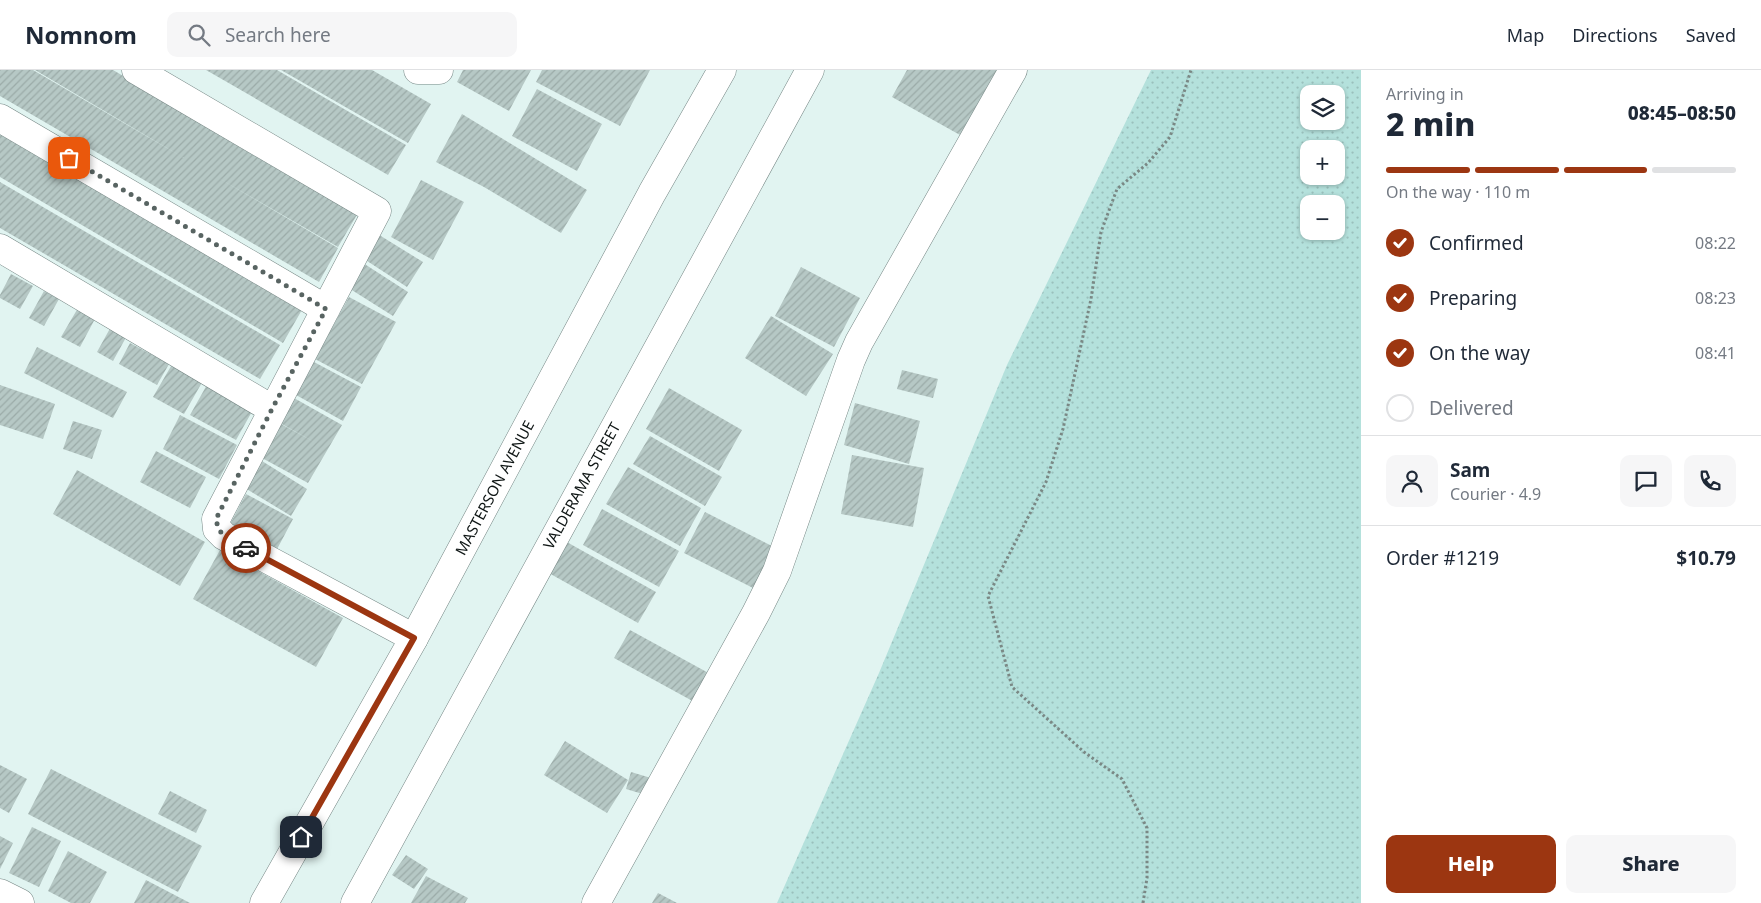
<!DOCTYPE html>
<meta charset="utf-8">
<style>
:root{--surface:#fff;--page:#f6f6f7;--text:#1f2937;--muted:#747a83;--line:#e0e1e3;--accent:#9c3611}
body{margin:0;font-family:"Noto Sans",sans-serif;background:var(--page);color:var(--text);height:100vh;display:flex;flex-direction:column;font-size:19px;white-space:nowrap}
*{box-sizing:border-box;margin:0}
p{font-size:16px;color:var(--muted)}
.icon{flex:none;width:28px;height:28px;fill:none;stroke:currentColor;stroke-width:2;stroke-linecap:round;stroke-linejoin:round}
.map{position:relative;flex:1;overflow:hidden}
.side{display:flex;flex-direction:column;background:var(--surface);width:400px}
.side>*{flex:none}
.buttons{position:absolute;left:1300px;top:15px;display:grid;gap:10px}
.buttons a{display:grid;place-items:center;width:45px;height:45px;border-radius:10px;background:var(--surface);box-shadow:0 1px 4px #0004;font-size:25px}
.pin{position:absolute;display:grid;place-items:center;width:42px;height:42px;color:#fff;margin:-21px;border-radius:10px;box-shadow:0 2px 8px #0006}
.courier{position:absolute;display:grid;place-items:center;width:50px;height:50px;margin:-25px;border:4px solid #9c3611;border-radius:50%;background:#fff;color:#222;box-shadow:0 1px 6px #0007}
.overview em{font-style:normal;font-weight:800}
.overview div{display:flex;flex-direction:column-reverse}
.overview{display:flex;align-items:center;justify-content:space-between;height:85px;padding:0 25px}
h1{font-size:32px;font-weight:800;line-height:38px}
.bar{display:grid;grid-template-columns:repeat(4,1fr);gap:8px 5px;align-content:center;height:60px;padding:0 25px}
.bar i{height:6px;border-radius:4px;background:var(--line)}
.bar .selected{background:var(--accent)}
.bar p{grid-column:span 4}
.line{display:flex;align-items:center;gap:12px;padding:0 25px;border-top:1px solid var(--line)}
.line div{flex:1}
.round{display:grid;place-items:center;flex:none;width:52px;height:52px;border-radius:10px;background:var(--page)}
ol{padding:0 25px;list-style:none}
li{display:flex;align-items:center;gap:15px;height:55px}
li p{margin-inline-start:auto}
li .icon{padding:5px;border-radius:50%;background:var(--accent);color:#fff;stroke-width:4}
li:last-child{color:var(--muted)}
li i{width:28px;height:28px;border:2px solid var(--line);border-radius:50%}
.cta{display:flex;gap:10px;margin-top:auto;padding:10px 25px}
.cta a{flex:1;height:58px;border-radius:10px;background:var(--accent);color:#fff;font-size:20px;font-weight:800;line-height:58px;text-align:center}
.cta a+a{background:var(--page);color:var(--text)}
header{display:flex;align-items:center;gap:30px;box-sizing:border-box;height:70px;padding:0 25px;background:var(--surface);border-bottom:1px solid var(--line)}
header strong{font-size:24px}
nav{display:flex;gap:28px;margin-inline-start:auto;font-size:18px}
.search{width:350px;height:45px;background:var(--page);display:flex;align-items:center;gap:12px;box-sizing:border-box;padding:0 18px;border-radius:10px;color:var(--muted);font-size:19px}
main{display:flex;flex:1;min-height:0}
.map>svg:first-child{display:block}
.green{fill:url(#green-dots);fill-rule:evenodd}
.building{fill:url(#building-hatch)}
.lines{fill:none;stroke-linecap:round;stroke-linejoin:round}
.minor-casing{stroke:#758684;stroke-width:29}
.primary-casing{stroke:#758684;stroke-width:29}
.path{stroke:#7a8885;stroke-width:3;stroke-dasharray:2.5 2.5;stroke-linecap:butt}
.minor{stroke:#fff;stroke-width:28}
.primary{stroke:#fff;stroke-width:28}
.done{stroke:#586462;stroke-width:5;stroke-dasharray:0 9}
.route{stroke:#9c3611;stroke-width:6}
.labels{text-anchor:middle;stroke-width:4.5;stroke-linejoin:round;paint-order:stroke}
.street-label{font-size:15px;fill:#0f1615;stroke:#fff}
</style>
<header>
<strong>Nomnom</strong>
<div class="search"><svg class="icon" aria-label="search" viewBox="0 0 24 24"><circle cx="10" cy="10" r="6"/><path d="M15 15l6 6"/></svg>Search here</div>
<nav><a>Map</a><a>Directions</a><a>Saved</a></nav>
</header>
<main>
<div class="map">
<svg width="1361" height="833" viewBox="0 0 1361 833">
<defs>
<pattern id="green-dots" width="8" height="8" patternUnits="userSpaceOnUse" patternTransform="scale(1.25)"><rect width="8" height="8" fill="#b4e1dc"/><path d="M2 2h.1M6 6h.1" fill="none" stroke="#9ac0bc" stroke-width="1.8" stroke-linecap="round"/></pattern>
<pattern id="building-hatch" width="6" height="6" patternUnits="userSpaceOnUse" patternTransform="scale(1.25)"><rect width="6" height="6" fill="#b6c8c5"/><path d="M-1 1l2-2M0 6l6-6M5 7l2-2" fill="none" stroke="#9baba8"/></pattern>
</defs>
<rect width="100%" height="100%" fill="#e1f4f1"/>
<path class="green" d="M1151 0H1361V833H777L879 603 1007 295ZM1309 24H1336V51H1309ZM1309 79H1336V106H1309ZM1309 134H1336V161H1309Z"/>
<path class="building" d="M0 0H33L184 88 35 0H113L358 143 338 177 215 106 338 178 319 212 0 26Z
M206 0H277L406 75 388 105Z
M281 0H372L431 34 408 73Z
M463 0H531L509 41 457 12Z
M542 0H650L620 56 536 12Z
M907 0H997L960 65 892 27Z
M537 19 602 54 577 101 512 66Z
M462 44 587 120 561 163 484 117 436 92Z
M0 61 303 238 283 273 0 107Z
M421 110 464 132 433 190 391 167Z
M0 112 280 275 260 309 0 158Z
M376 163 423 192 407 217 361 187Z
M363 193 408 222 393 246 347 217Z
M801 197 860 228 834 277 775 246Z
M11 204 33 216 20 239 0 228V225Z
M44 221 59 229 44 256 29 248Z
M349 227 396 252 362 314 315 289Z
M78 238 96 247 80 277 61 267Z
M771 246 833 284 806 326 745 288Z
M113 253 129 262 113 291 97 282Z
M130 273 169 294 157 315 119 294Z
M37 277 127 322 113 348 24 303Z
M174 291 204 309 184 344 153 327Z
M314 292 361 317 343 351 296 325Z
M902 300 938 309 933 328 897 319Z
M208 313 254 338 236 370 190 345Z
M0 315 55 334 43 369 0 355Z
M669 318 742 360 719 401 646 359Z
M294 328 342 355 308 413 262 388 281 354 316 373 280 353Z
M855 333 920 351 909 394 844 375Z
M180 345 237 375 219 409 163 379Z
M73 351 102 360 92 389 63 379Z
M650 366 722 407 705 436 633 394Z
M156 381 206 407 190 438 140 412Z
M852 385 924 398 913 457 841 444Z
M262 391 307 419 291 446 245 418Z
M628 397 701 438 680 476 606 434Z
M77 400 205 472 180 516 53 444Z
M246 424 293 449 275 483 228 458Z
M602 439 679 481 659 517 583 475Z
M705 442 776 478 755 519 684 483Z
M565 471 656 522 638 553 547 502Z
M220 480 343 548 316 597 193 529Z
M630 560 714 606 698 634 614 588Z
M565 671 628 710 607 743 544 705Z
M0 695 27 709 9 743 0 738Z
M51 699 202 776 178 822 28 744Z
M631 702 651 708 646 725 626 719Z
M170 721 207 740 196 763 158 744Z
M32 757 61 771 39 817 9 803Z
M0 766 13 773 0 799Z
M68 781 107 802 90 833H71L48 821Z
M406 785 428 799 414 819 392 805Z
M426 806 468 828 465 833H411Z
M146 810 190 833H134Z
M658 823 677 833H652Z"/>
<g class="lines">
<g class="minor-casing">
<path id="minor" d="M136 0 377 141 216 449 217 459 224 466 414 568
M418 0H439
M0 48 326 239
M0 178 272 339
M0 823 20 833
M355 833 810 0
M596 833 756 543 777 501 851 290 859 272 1013 0"/>
</g>
<g class="primary-casing">
<path id="primary" d="M264 833 414 568 652 123 722 0"/>
</g>
<path class="path" d="M1143 833 1147 808V758L1122 709 1084 682 1012 617 988 526 1046 412 1063 359 1091 229 1101 162 1117 119 1148 93 1170 67 1191 0"/>
<use href="#minor" class="minor"/>
<use href="#primary" class="primary"/>
</g>
<g class="lines">
<path class="done" d="M69 88 326 239 272 339 216 449C219 468 231 470 246 478"/>
<path class="route" d="M246 478 414 568 301 767"/>
</g>
<g class="labels">
<g class="street-label">
<text transform="translate(582 416) rotate(-61)" y="5">VALDERAMA STREET</text>
<text transform="translate(495 418) rotate(-62)" y="5">MASTERSON AVENUE</text>
</g>
</g>
</svg>
<div class="buttons">
<a><svg class="icon" aria-label="layers" viewBox="0 0 24 24"><path d="M12 4l9 5-9 5-9-5zM3 14l9 5 9-5"/></svg></a>
<a>+</a>
<a>−</a>
</div>
<div class="pin" style="left:69px;top:88px;background:#ea580c"><svg class="icon" aria-label="bag" viewBox="0 0 24 24"><path d="M5 8h14l-1 12H6zM9 8a3 3 0 0 1 6 0"/></svg></div>
<div class="pin" style="left:301px;top:767px;background:#1f2937"><svg class="icon" aria-label="home" viewBox="0 0 24 24"><path d="M3 11l9-7 9 7M6 9v11h12V9"/></svg></div>
<div class="courier" style="left:246px;top:478px"><svg class="icon" aria-label="car" viewBox="0 0 24 24"><path d="M5 17H2v-5l4-1 3-4h7l3 4 3 1v5h-3M9 17h6M6 11h13"/><circle cx="7" cy="17" r="2"/><circle cx="17" cy="17" r="2"/></svg></div>
</div>
<section class="side">
<div class="overview"><div><h1>2 min</h1><p>Arriving in</p></div><em>08:45–08:50</em></div>
<div class="bar"><i class="selected"></i><i class="selected"></i><i class="selected"></i><i></i><p>On the way · 110 m</p></div>
<ol>
<li><svg class="icon" aria-label="check" viewBox="0 0 24 24"><path d="M5 12l5 5 9-10"/></svg>Confirmed<p>08:22</p></li>
<li><svg class="icon" aria-label="check" viewBox="0 0 24 24"><path d="M5 12l5 5 9-10"/></svg>Preparing<p>08:23</p></li>
<li><svg class="icon" aria-label="check" viewBox="0 0 24 24"><path d="M5 12l5 5 9-10"/></svg>On the way<p>08:41</p></li>
<li><i></i>Delivered</li>
</ol>
<div class="line" style="height:90px"><a class="round"><svg class="icon" aria-label="person" viewBox="0 0 24 24"><circle cx="12" cy="8" r="4"/><path d="M4 21q1-7 8-7t8 7"/></svg></a><div><b>Sam</b><p>Courier · 4.9</p></div><a class="round"><svg class="icon" aria-label="chat" viewBox="0 0 24 24"><path d="M4 5h16v11H9l-5 4z"/></svg></a><a class="round"><svg class="icon" aria-label="phone" viewBox="0 0 24 24"><path d="M5 4h4l2 5-3 2q2 4 5 5l2-3 5 2v4C11 20 4 13 5 4z"/></svg></a></div>
<div class="line" style="height:65px"><div>Order #1219</div><b>$10.79</b></div>
<div class="cta"><a>Help</a><a>Share</a></div>
</section>
</main>
